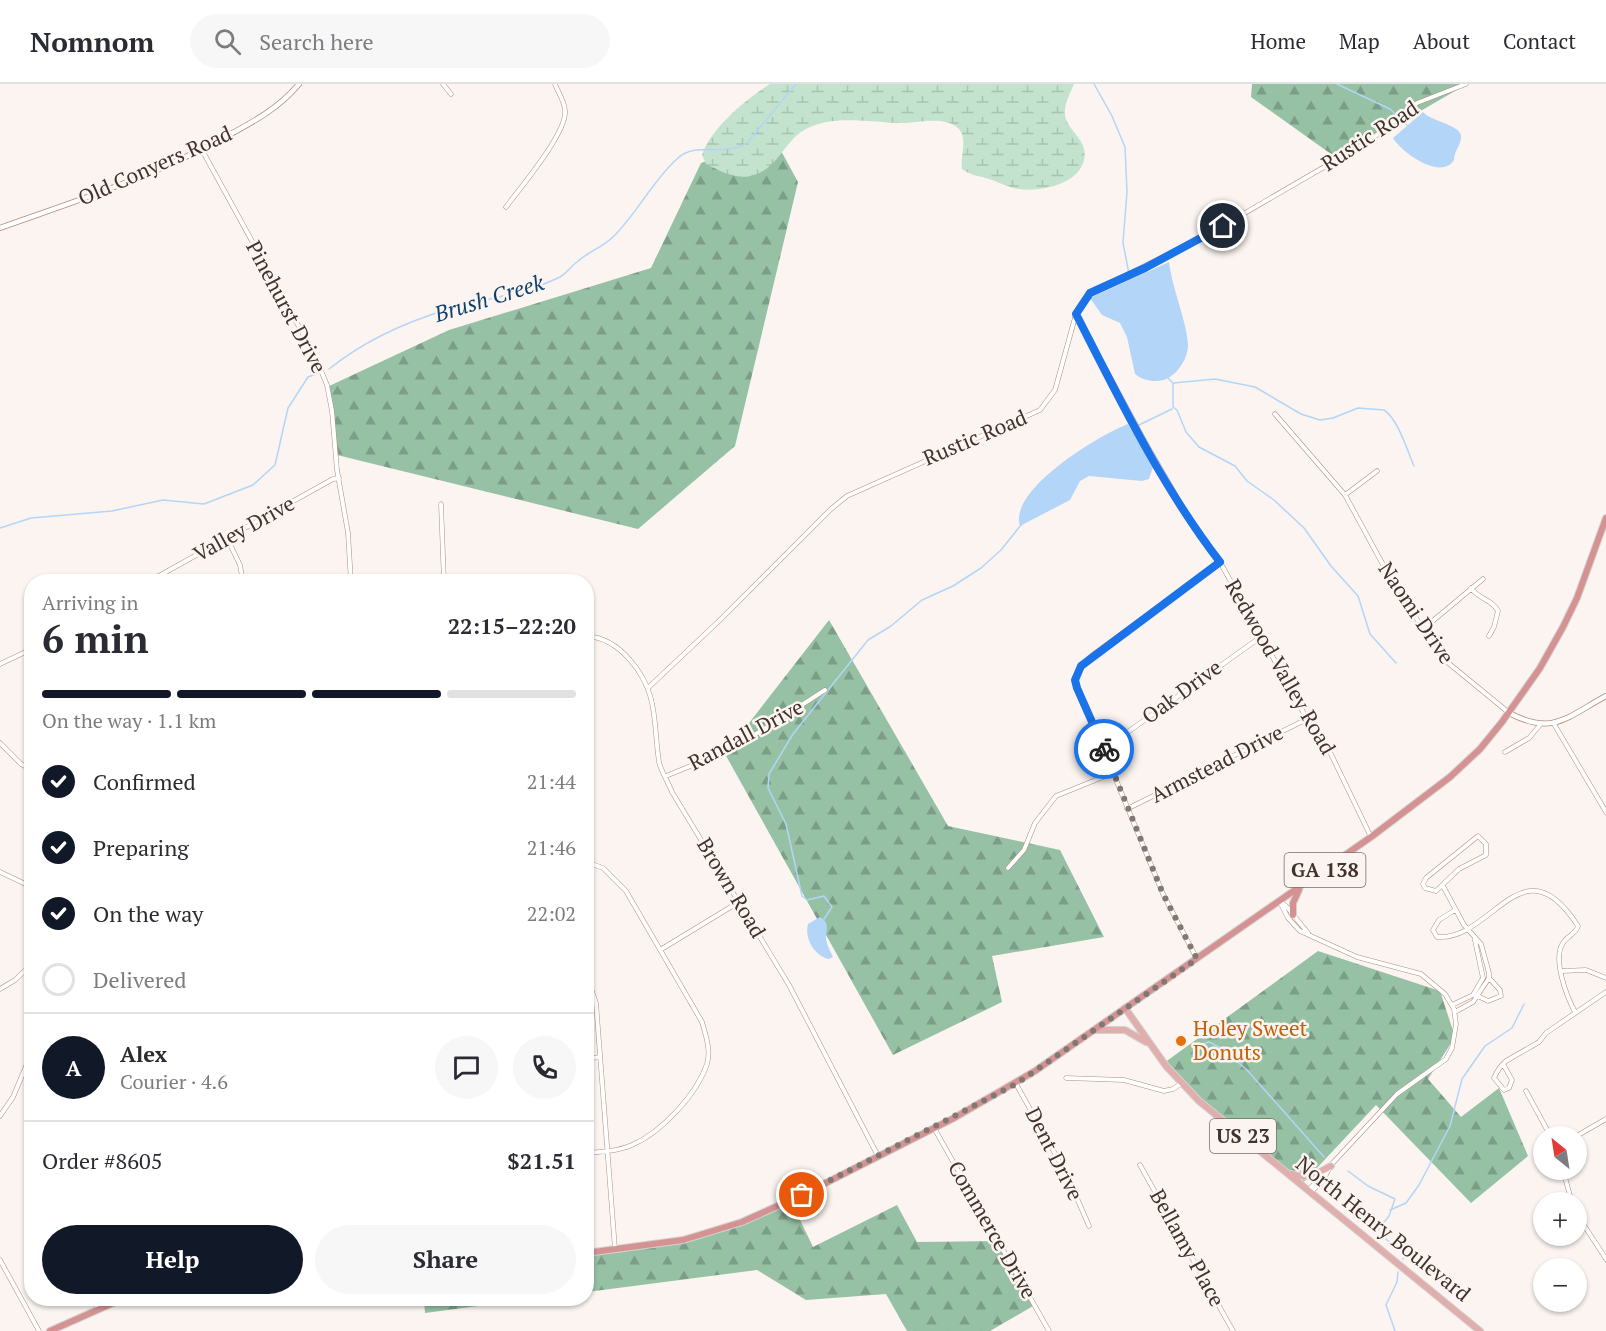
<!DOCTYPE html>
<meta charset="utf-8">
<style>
:root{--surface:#fff;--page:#f7f7f7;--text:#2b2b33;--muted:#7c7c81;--line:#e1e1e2;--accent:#111827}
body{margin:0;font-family:"PT Serif",serif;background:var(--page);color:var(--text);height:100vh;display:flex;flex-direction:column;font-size:22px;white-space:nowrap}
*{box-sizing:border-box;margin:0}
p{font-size:20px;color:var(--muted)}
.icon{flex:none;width:33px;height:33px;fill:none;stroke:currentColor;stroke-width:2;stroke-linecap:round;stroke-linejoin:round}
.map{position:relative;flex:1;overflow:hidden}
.panel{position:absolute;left:24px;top:490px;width:570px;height:732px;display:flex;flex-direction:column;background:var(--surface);border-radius:24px;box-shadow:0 2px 4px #0004}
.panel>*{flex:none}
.needle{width:39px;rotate:330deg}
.tools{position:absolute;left:1533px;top:1042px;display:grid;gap:12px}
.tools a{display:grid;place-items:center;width:54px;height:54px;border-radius:50%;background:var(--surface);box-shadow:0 2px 4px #0004;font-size:30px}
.pin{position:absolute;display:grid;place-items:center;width:51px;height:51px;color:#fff;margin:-26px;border:3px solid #fff;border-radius:50%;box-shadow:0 2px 6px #0007}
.courier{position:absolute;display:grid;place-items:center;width:60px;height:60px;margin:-30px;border:4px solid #1a73e8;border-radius:50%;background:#fff;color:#222;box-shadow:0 2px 8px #0007}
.head em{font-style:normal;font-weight:700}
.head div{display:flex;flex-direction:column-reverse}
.head{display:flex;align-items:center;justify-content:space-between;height:102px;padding:0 18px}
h1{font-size:39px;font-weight:700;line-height:45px}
.bar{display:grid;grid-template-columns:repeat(4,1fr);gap:9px 6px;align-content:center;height:72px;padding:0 18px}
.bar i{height:8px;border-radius:4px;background:var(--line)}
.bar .active{background:var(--accent)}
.bar p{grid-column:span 4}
.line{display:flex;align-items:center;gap:15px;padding:0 18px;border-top:2px solid var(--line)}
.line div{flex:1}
.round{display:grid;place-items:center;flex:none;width:63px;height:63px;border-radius:32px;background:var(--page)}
ol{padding:0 18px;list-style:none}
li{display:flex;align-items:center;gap:18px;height:66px}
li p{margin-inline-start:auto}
li .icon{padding:6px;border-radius:50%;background:var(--accent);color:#fff;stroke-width:4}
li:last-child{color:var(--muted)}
li i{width:33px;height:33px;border:3px solid var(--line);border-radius:50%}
.action{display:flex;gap:12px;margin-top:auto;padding:12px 18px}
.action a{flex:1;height:69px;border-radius:36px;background:var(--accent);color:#fff;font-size:24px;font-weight:700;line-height:69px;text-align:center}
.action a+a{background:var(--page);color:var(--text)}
header{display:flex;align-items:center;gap:36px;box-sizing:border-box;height:84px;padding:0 30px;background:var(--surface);border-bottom:2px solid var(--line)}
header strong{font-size:28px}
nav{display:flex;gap:33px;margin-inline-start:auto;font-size:21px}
.search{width:420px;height:54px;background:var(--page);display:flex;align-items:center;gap:15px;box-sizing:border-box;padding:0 21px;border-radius:33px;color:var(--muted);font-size:22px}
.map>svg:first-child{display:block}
.forest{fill:url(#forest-firs)}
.wetland{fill:url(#wetland-marsh)}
.water{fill:#b3d5f8}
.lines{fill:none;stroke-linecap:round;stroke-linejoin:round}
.stream{stroke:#b3d5f8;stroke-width:1.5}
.minor-casing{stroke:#af8f7c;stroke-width:5}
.tertiary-casing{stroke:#af8f7c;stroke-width:6}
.primary-casing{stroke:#d5d2d1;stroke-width:8}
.trunk-casing{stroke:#d5d2d1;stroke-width:8}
.minor{stroke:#fff;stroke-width:4}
.tertiary{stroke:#fff;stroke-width:4.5}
.primary{stroke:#dfaead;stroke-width:6}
.trunk{stroke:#d49392;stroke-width:6}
.done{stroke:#827771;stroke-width:6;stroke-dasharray:0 10.8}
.route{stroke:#1a73e8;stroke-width:8}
.food-dot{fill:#e8710a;stroke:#fbf4f0;stroke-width:2}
.labels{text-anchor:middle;stroke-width:5;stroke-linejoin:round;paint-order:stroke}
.shield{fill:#fbf4f0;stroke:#796d67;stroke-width:1.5}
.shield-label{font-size:20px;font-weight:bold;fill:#41332c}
.street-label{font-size:21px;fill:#41332c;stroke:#fbf4f0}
.food-label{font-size:21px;fill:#c56008;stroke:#fbf4f0;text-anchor:start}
.water-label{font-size:22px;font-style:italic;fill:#0c416c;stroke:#fbf4f0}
</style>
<header>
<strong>Nomnom</strong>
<div class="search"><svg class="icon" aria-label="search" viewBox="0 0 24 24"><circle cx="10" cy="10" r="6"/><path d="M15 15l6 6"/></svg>Search here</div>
<nav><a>Home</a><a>Map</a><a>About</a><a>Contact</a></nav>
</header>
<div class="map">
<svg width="1606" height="1247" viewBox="0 0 1606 1247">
<defs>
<pattern id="forest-firs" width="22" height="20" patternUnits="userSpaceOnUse" patternTransform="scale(1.5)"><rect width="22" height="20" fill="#96c1a5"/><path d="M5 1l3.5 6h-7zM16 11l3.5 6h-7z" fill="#7c9d87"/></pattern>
<pattern id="wetland-marsh" width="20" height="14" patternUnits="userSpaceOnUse" patternTransform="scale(1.5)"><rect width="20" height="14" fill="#c3e3ce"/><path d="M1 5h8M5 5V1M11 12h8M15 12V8" fill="none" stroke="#a9c3b1"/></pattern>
</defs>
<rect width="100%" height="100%" fill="#fbf4f0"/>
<path class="forest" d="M1252 0H1467L1338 75 1251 13Z
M773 52 798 98 735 362 638 445 337 371 327 303 449 246 651 184 701 79Z
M829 536 948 742 1060 766 1104 853 992 872 1002 918 893 971 725 670Z
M1318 867 1440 907 1455 953 1428 995 1461 1033 1499 1004 1528 1072 1471 1119 1376 1021 1300 1102 1214 1029 1164 979Z
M790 1115 813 1163 897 1121 917 1158 998 1157 1033 1222 990 1247H907L886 1210 806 1216 757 1186 587 1208V1171L623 1168 710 1150Z
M424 1215H531L425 1229Z"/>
<path class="wetland" d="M770 0H1074C1070 10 1064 19 1065 31 1067 47 1089 56 1084 76 1078 101 1040 108 1018 105 1008 103 1001 99 992 96 981 92 971 92 962 85 960 72 968 55 959 45 945 31 919 39 901 39 870 39 830 29 801 48 783 61 777 84 754 91 738 97 720 87 706 80L702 71C711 44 746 15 770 0Z"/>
<path class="water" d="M1423 28C1432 38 1462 41 1461 53 1461 61 1454 67 1454 76 1441 97 1401 68 1393 54Z
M1169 178C1172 204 1187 238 1188 261 1188 274 1178 290 1166 295 1156 299 1143 297 1135 290L1127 253 1120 239 1102 231 1090 214Z
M1128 340 1153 383 1149 395 1142 397 1089 392 1080 397 1070 416 1020 442C1008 406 1099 351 1128 340Z
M820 833C833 841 823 848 827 859 828 864 831 868 833 873L829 875C815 872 804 855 808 840Z"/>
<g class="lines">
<path class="stream" d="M1094 0 1112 32 1125 63 1127 108 1123 159 1130 195
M1337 0 1390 25 1407 41
M329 285C364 257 403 239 446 226 485 214 523 211 560 193 567 189 571 182 577 178 589 167 602 164 614 152 638 128 653 96 678 74 697 57 726 73 747 59L796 0
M1168 294 1173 299V323L1177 326 1186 348 1199 363 1235 382 1247 397 1274 416 1304 444 1331 482 1358 512 1370 550 1396 579
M1174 299 1215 295 1255 303 1301 330 1320 336 1333 334 1358 324 1384 326C1398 335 1407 366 1414 382
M1139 341 1172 325
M0 444 31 434 112 427 163 416 204 420 253 401 275 381 288 324 308 293 316 290
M824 835 832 823 824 812 807 816 802 812 786 740 768 704 769 690 793 650 868 556 891 542 922 516 953 502 981 484 1001 466 1021 441
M1193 963 1209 958 1221 964 1247 986 1324 1073
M1348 1087 1368 1102 1395 1115 1389 1132 1377 1147
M1390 1126 1406 1119 1419 1101 1450 1042 1462 995 1485 962 1512 944 1524 920
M1383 1153 1405 1169 1403 1175
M1395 1247 1386 1221 1397 1198 1398 1188"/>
<g class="minor-casing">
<path id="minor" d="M443 0 451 10
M202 66 315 272 327 301 332 327 337 386 348 449 351 498
M506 123C520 104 567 49 565 27 565 18 558 8 555 0
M1076 230 1145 358 1199 451 1220 478 1307 635 1329 666 1371 753
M1275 330 1345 411 1387 488 1441 573 1508 628
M1345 411 1377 387
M441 420 444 498
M227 454 240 481 243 498
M148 498 333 395 339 394
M1471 504C1478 515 1492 515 1498 527L1494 543 1489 552
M1423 545 1483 495
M586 552C604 553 619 563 630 576 659 609 653 638 659 678 661 687 668 698 672 708L789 901 878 1072
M0 580 32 565
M649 603 720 536 831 425 847 412 1040 326 1055 306 1076 230 1090 209 1207 151 1369 57 1417 19 1466 0
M1554 640 1606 728
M0 659 21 680 32 686
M1104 665 1262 552
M1505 668 1529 654 1540 641
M666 692 715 672 763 646 825 606
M1127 725 1307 635
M1478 752 1486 760V771L1459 785 1436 807 1425 804 1423 800 1426 794Z
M586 778 603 784 626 807 702 938C706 952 711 966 707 980 697 1010 662 1048 632 1061 618 1067 602 1068 586 1069
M1008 784 1024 766 1035 739 1056 712 1113 689
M0 788 32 803
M1443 802 1464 841 1481 860 1489 889V894L1473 918 1455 928
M1280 818 1288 834 1300 847 1357 873 1421 890 1445 910 1454 925 1456 940 1452 964 1446 975 1397 1010 1329 1083
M1280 818 1286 822 1308 849
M1455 826 1439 836 1433 846 1437 853C1493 857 1522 755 1578 842 1576 850 1567 852 1563 859 1552 875 1567 913 1575 928
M660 866 739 818
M1197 875 1163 810 1075 596 1081 582 1091 572 1220 478
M1562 887 1586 886 1606 894
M586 890 596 919 615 1165
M0 905 15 896 32 880
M1478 912 1488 917 1501 912 1500 906 1489 894
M1452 921 1473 911 1483 894 1474 852
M586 975 600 973
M1503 980 1512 996 1509 1004 1504 1006 1494 994C1497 987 1500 982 1506 977L1539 958 1546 949 1606 908
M1066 994 1124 996 1164 1007 1173 1005 1182 999
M1016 1000 1067 1091 1089 1142
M1526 1007 1551 1053
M0 1032 13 1013 32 968
M934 1044 1049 1247
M1575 1053 1606 1035
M1140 1081 1233 1247
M1563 1086 1572 1119
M1309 1106 1324 1088
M1311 1108 1323 1096 1330 1083
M1576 1129 1606 1175
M0 1176 39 1247
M95 1215 97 1224"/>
</g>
<g class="tertiary-casing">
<path id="tertiary" d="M0 144C76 117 154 92 225 53 253 38 278 25 299 0
M1509 629C1553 652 1567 633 1606 612"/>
</g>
<g class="primary-casing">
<path id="primary" d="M1125 924 1166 982 1199 1017 1480 1247
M1096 946H1125L1146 958
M1292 1090C1308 1096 1317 1090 1331 1082"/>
</g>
<g class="trunk-casing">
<path id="trunk" d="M1293 831V819L1299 806
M586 1169 683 1156 742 1138 802 1111 954 1034 1035 987 1371 753 1450 693 1480 665 1502 638 1540 584 1563 543 1577 514 1606 434
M50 1247 122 1215"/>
</g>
<use href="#minor" class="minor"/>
<use href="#tertiary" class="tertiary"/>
<use href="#primary" class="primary"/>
<use href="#trunk" class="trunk"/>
</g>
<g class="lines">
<path class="done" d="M802 1111 1016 1000 1197 875 1163 810 1104 665"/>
<path class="route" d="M1104 665 1077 604 1075 596 1081 582 1220 478C1162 403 1119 314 1076 230L1090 209 1145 184 1223 142"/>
</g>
<circle class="food-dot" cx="1181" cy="957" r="6"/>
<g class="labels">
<g class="shield">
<rect x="1284.5" y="769" width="81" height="34" rx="4.5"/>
<rect x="1210" y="1035" width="66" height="34" rx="4.5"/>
</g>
<g class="shield-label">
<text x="1325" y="793">GA 138</text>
<text x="1243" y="1059">US 23</text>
</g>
<g class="street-label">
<text transform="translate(1370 52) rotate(-33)" y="7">Rustic Road</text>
<text transform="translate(155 82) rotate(-24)" y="7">Old Conyers Road</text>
<text transform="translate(286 223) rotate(62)" y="7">Pinehurst Drive</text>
<text transform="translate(975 354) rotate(-23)" y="7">Rustic Road</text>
<text transform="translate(244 445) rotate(-29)" y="7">Valley Drive</text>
<text transform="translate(1416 529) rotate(56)" y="7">Naomi Drive</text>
<text transform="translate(1280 583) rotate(60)" y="7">Redwood Valley Road</text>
<text transform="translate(1182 608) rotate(-36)" y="7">Oak Drive</text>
<text transform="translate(746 651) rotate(-28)" y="7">Randall Drive</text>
<text transform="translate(1217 680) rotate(-27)" y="7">Armstead Drive</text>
<text transform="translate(731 804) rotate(59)" y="7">Brown Road</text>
<text transform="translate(1054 1070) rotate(63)" y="7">Dent Drive</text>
<text transform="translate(1383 1145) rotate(39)" y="7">North Henry Boulevard</text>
<text transform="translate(992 1146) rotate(60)" y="7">Commerce Drive</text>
<text transform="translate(1187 1164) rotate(61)" y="7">Bellamy Place</text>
</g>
<g class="food-label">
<text x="1193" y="952">Holey Sweet<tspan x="1193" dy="24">Donuts</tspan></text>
</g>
<g class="water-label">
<text transform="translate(489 214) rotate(-17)" y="8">Brush Creek</text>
</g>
</g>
</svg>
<div class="tools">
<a><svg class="needle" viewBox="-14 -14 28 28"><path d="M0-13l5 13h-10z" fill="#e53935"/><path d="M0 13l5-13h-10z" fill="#7c7c81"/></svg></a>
<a>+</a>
<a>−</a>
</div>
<div class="pin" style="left:802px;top:1111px;background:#ea580c"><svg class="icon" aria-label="bag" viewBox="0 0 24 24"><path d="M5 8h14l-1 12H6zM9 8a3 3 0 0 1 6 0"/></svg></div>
<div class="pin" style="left:1223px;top:142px;background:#1f2937"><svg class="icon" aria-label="home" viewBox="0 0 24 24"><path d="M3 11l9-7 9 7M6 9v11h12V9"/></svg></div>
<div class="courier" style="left:1104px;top:665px"><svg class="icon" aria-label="bike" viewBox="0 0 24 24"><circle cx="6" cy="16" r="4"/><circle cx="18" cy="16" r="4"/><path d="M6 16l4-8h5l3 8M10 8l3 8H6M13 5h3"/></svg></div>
<section class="panel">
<div class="head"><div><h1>6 min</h1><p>Arriving in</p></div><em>22:15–22:20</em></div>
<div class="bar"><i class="active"></i><i class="active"></i><i class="active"></i><i></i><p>On the way · 1.1 km</p></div>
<ol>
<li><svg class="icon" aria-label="check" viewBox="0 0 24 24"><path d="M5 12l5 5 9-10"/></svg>Confirmed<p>21:44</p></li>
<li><svg class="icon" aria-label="check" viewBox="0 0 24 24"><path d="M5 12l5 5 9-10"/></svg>Preparing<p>21:46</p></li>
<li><svg class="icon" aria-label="check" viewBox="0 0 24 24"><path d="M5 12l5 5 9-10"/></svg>On the way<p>22:02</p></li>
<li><i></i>Delivered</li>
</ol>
<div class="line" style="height:108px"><b class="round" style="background:var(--accent);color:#fff">A</b><div><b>Alex</b><p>Courier · 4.6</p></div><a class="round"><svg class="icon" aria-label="chat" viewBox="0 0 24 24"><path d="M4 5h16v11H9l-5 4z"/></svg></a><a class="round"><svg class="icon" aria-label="phone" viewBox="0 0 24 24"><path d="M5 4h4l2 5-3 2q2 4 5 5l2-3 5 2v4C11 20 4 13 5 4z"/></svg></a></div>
<div class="line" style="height:78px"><div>Order #8605</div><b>$21.51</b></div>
<div class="action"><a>Help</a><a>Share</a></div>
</section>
</div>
